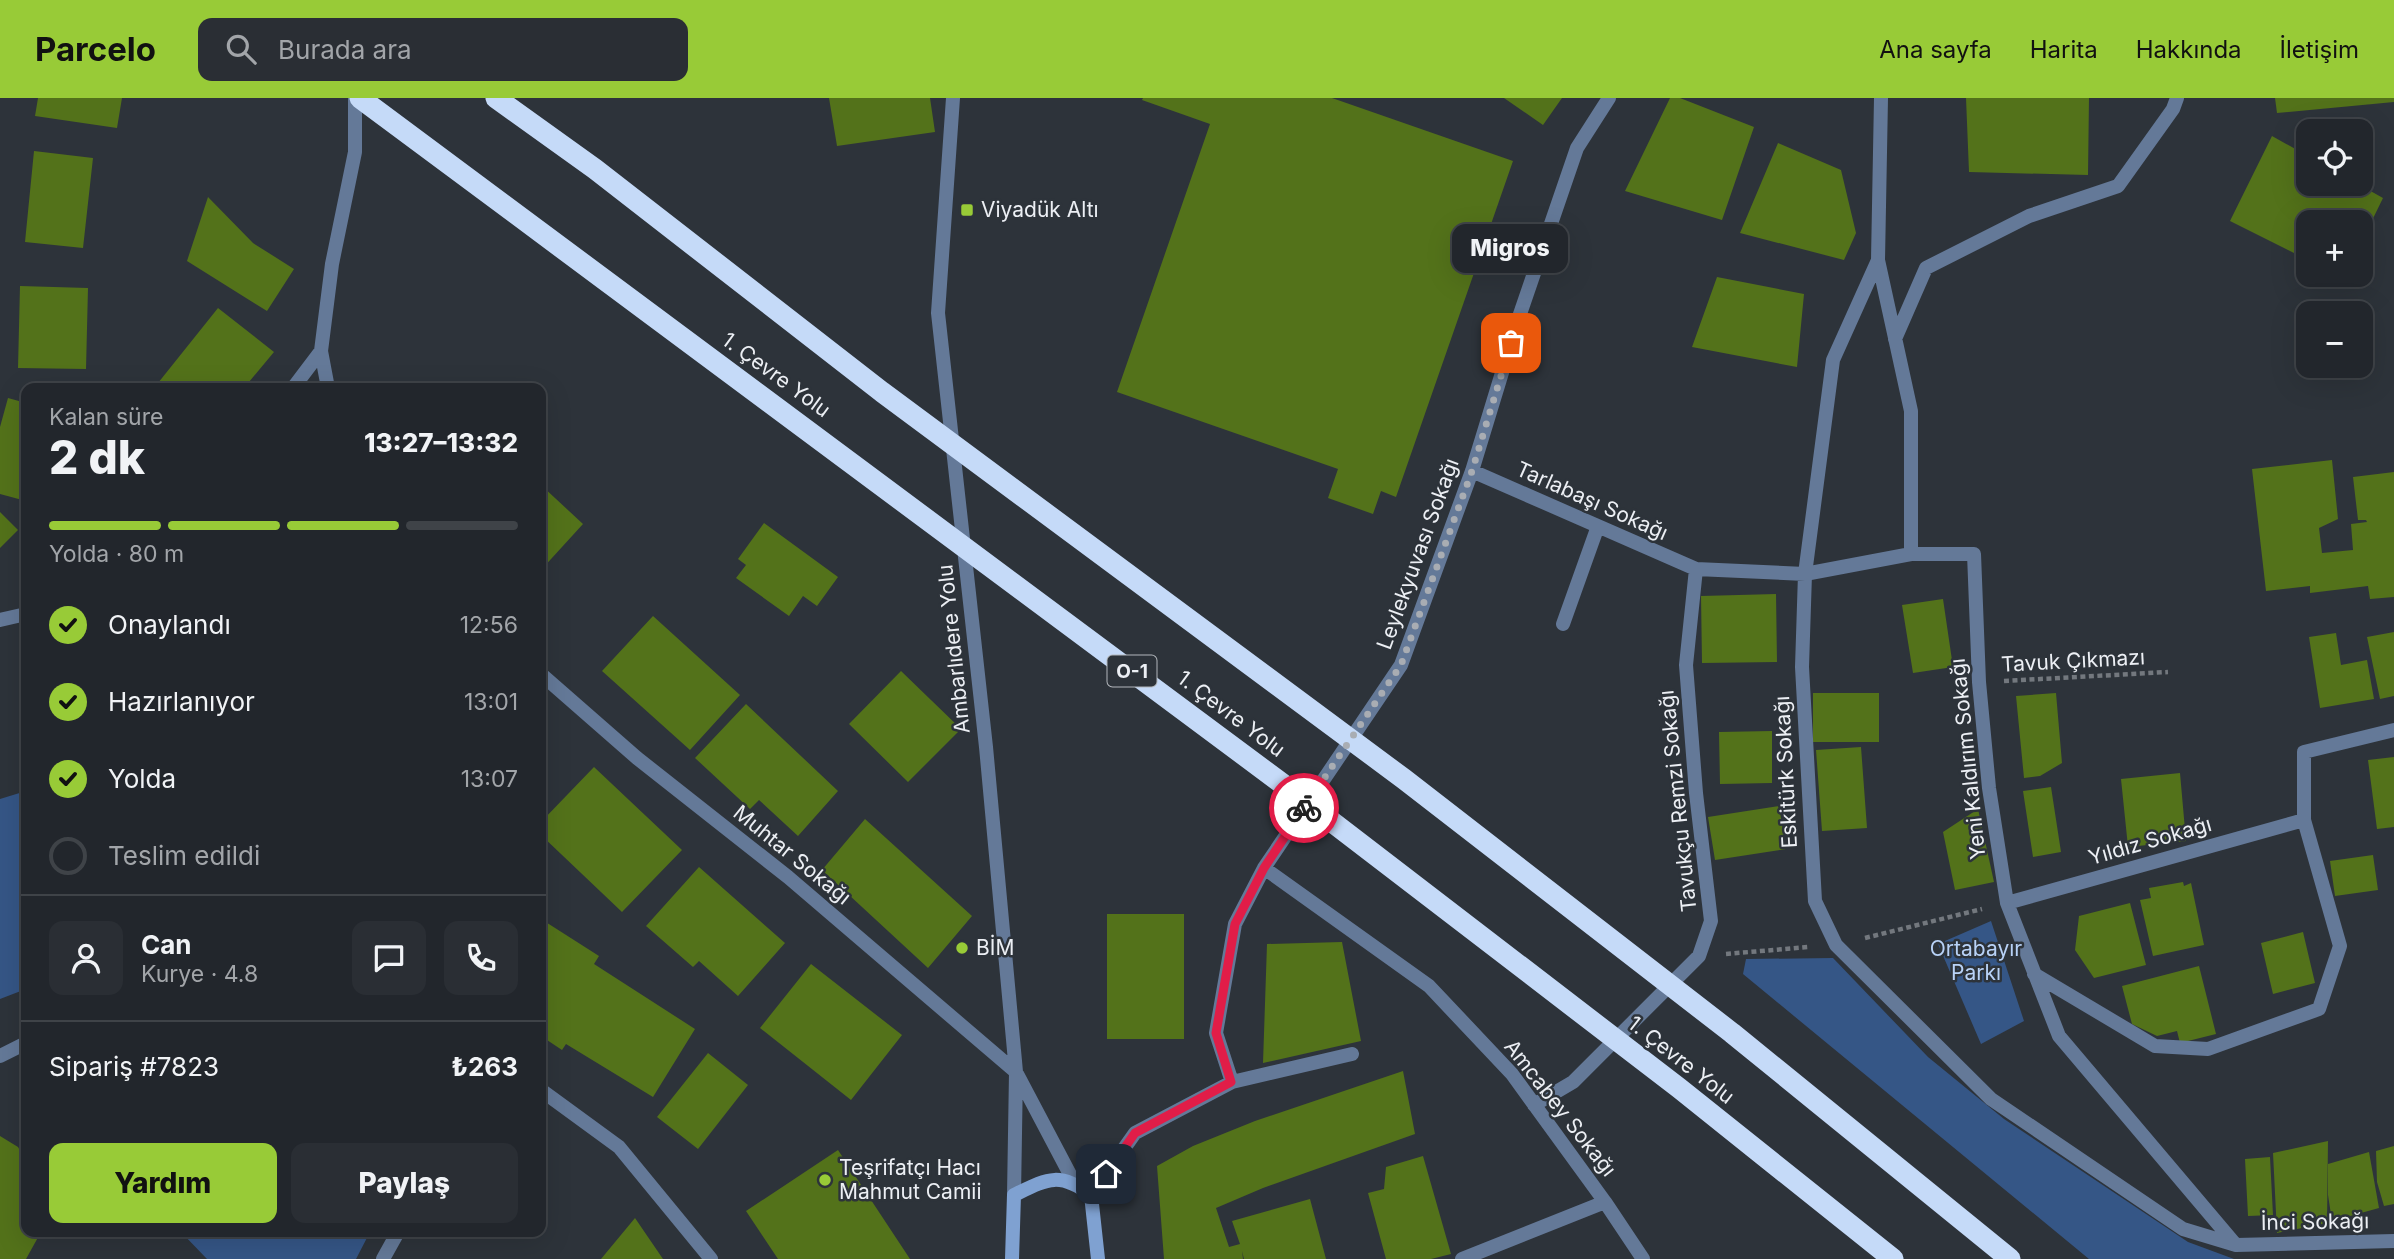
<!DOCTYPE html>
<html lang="tr">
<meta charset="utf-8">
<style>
:root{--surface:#22262c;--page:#2a2e34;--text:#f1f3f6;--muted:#a2a5a9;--line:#3f4348;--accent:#98cb37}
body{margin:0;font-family:Inter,sans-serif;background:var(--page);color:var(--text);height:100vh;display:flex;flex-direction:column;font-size:26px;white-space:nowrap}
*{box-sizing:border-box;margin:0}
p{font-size:23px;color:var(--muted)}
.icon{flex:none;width:38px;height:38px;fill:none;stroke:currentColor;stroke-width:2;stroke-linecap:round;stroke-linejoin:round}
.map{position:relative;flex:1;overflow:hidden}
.details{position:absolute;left:21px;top:285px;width:525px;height:854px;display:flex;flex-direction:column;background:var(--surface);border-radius:14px;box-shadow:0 7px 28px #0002,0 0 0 2px var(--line)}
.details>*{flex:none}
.buttons{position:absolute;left:2296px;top:21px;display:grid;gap:14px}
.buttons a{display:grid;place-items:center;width:77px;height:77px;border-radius:14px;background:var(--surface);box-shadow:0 7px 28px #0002,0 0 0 2px var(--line);font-size:35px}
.pin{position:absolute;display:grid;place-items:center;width:60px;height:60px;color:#fff;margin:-30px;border-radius:14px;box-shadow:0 4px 10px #0006}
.courier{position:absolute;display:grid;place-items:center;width:70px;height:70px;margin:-35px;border:5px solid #e11d48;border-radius:50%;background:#fff;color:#222;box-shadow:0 2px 9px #0007}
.bubble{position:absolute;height:49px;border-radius:14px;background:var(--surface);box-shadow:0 7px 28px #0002,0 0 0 2px var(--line);font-size:23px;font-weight:800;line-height:49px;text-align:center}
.headline em{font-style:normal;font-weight:800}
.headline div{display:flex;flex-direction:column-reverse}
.headline{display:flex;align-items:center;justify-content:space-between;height:119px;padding:0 28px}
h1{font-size:46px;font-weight:800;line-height:52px}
.bar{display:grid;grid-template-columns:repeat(4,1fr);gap:10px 7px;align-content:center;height:84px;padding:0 28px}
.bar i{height:9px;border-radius:5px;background:var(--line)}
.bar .on{background:var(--accent)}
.bar p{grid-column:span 4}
.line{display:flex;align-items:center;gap:18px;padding:0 28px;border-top:2px solid var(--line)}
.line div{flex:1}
.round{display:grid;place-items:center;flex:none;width:74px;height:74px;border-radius:14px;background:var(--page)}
ol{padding:0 28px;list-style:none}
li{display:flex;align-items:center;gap:21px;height:77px}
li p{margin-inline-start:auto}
li .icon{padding:7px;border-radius:50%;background:var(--accent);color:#111;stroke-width:4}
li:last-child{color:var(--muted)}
li i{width:38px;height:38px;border:4px solid var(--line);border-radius:50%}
.cta{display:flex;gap:14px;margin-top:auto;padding:14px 28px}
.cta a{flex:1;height:80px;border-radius:14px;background:var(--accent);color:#111;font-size:28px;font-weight:800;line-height:80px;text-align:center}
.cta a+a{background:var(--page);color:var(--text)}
header{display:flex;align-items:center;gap:42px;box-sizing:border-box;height:98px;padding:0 35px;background:var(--accent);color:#111}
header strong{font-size:33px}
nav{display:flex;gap:38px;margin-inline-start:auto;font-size:24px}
.search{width:490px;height:63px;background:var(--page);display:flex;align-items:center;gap:18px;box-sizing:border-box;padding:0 24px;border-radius:14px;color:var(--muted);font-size:26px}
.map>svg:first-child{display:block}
.green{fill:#355686}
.building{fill:#53721a}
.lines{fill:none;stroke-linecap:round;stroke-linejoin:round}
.path{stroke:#73787e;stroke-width:4.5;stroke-dasharray:5 3.5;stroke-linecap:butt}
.street{stroke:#647998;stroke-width:14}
.secondary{stroke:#7fa1d1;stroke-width:14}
.highway-bridge{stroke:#c5daf8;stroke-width:21}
.done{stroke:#a9adb3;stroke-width:7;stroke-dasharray:0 12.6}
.route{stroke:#e11d48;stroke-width:9}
.poi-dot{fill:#98cb37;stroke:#2d333a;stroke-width:2.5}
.labels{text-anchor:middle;stroke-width:5;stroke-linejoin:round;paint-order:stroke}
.shield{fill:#2d333a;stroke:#b3b7bc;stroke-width:2}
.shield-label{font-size:19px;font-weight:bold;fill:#eceff4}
.poi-label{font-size:21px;fill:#eceff4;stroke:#2d333a;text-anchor:start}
.street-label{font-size:21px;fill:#eceff4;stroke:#2d333a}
.park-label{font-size:21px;fill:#b8d2f7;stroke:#2d333a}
</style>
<header>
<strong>Parcelo</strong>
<div class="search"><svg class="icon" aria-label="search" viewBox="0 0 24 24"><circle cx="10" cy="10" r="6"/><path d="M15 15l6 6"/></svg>Burada ara</div>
<nav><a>Ana sayfa</a><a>Harita</a><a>Hakkında</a><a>İletişim</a></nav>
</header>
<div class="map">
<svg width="2394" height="1161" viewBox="0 0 2394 1161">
<rect width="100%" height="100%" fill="#2d333a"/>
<path class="green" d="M26 693V891L0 901V701Z
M1991 823 2024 923 1981 946 1938 846Z
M1833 860 1928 959 2004 1021 2188 1144 2234 1161H2089L1743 876 1746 861Z
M181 1134H370L356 1161H207Z"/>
<path class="building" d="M38 0H122L117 30 35 18Z
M829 0H930L935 34 837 48Z
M1143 0H1332L1513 63 1396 399 1381 393 1373 416 1328 400 1338 371 1117 294 1210 26 1142 2Z
M1504 0H1562L1543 27Z
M1670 0H1680L1754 29 1722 122 1625 93Z
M1966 0H2089L2088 77 1969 74Z
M2275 0H2394V4L2277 15Z
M2272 38 2308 58V86H2358L2383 100 2361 145V124H2308V162L2230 123Z
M1778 45 1841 72 1856 135 1844 162 1740 135Z
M34 53 93 60 83 150 25 144Z
M208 99 253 145 294 171 267 213 187 163Z
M1717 179 1804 196 1797 269 1692 249Z
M20 188 88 190 86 271 18 270Z
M218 210 274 254 244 290H154Z
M8 300 26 305V403L0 396V329Z
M2332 362 2338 421 2319 430 2322 455 2353 452 2351 426 2367 424 2366 422H2358L2353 379 2394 374V499L2370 501 2368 488 2310 495V488L2266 493 2252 371Z
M541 387 583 426 541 472Z
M0 414 18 432 0 450Z
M764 425 838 479 817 508 803 498 789 518 736 480 746 467 738 461Z
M1776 496 1777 564 1702 565 1701 498Z
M1943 501 1953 569 1913 575 1902 507Z
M653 518 740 597 690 652 602 573Z
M2394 534V598L2380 601 2367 539Z
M2336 535 2341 567 2367 562 2374 601 2320 610 2309 539Z
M901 573 961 631 908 684 849 626Z
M1813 595H1879V644H1813Z
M2056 595 2062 665 2040 678 2024 680 2016 598Z
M746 606 838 693 798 738 759 702 750 711 695 660Z
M1772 633V685L1720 686 1719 634Z
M1861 649 1867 730 1822 733 1816 652Z
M2394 659V729L2377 731 2368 662Z
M594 669 682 752 622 814 541 737V724Z
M2180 675 2186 743 2128 749 2121 681Z
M2051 689 2061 754 2033 759 2023 693Z
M1779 708 1786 751 1715 762 1708 719Z
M1978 711 1994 784 1955 792 1943 734Z
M865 721 972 818 928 870 822 772Z
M2373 757 2378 792 2335 798 2330 763Z
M699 769 785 845 738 898 699 863 693 869 646 828Z
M2183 784 2184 788 2191 785 2204 847 2153 858 2140 802 2151 800 2149 790Z
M2130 805 2146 867 2094 880 2075 852 2079 818Z
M1107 816H1184V941H1107Z
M541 821 599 858 594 866 695 931 653 999 566 946 562 952 541 938Z
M2303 834 2315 885 2273 896 2261 845Z
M1342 844 1361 943 1263 965 1267 846Z
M811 866 902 937 851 1002 760 930Z
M2199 868 2216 936 2180 945 2177 933 2157 938 2132 926 2122 888Z
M708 955 748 987 698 1051 657 1019Z
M1403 973 1415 1036 1263 1090 1216 1110 1229 1149 1240 1146 1232 1123 1310 1101 1326 1161H1244L1242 1153 1243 1161H1164L1157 1068 1193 1048 1255 1023Z
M0 1038 18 1049 26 1063V1134H41L26 1161H0Z
M2328 1043 2327 1125 2277 1135 2273 1055Z
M2394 1048V1106L2384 1108 2377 1084 2376 1053Z
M838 1052 910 1161H778L746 1113Z
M2369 1054 2379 1110 2332 1123 2328 1097V1066Z
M1423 1058 1451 1156 1431 1161H1386L1368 1095 1384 1091 1386 1069Z
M2270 1059 2273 1117 2248 1118 2245 1061Z
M635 1120 663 1161H601Z"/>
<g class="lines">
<path class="path" d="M2004 583 2168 574
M1865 840 1982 811
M1726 856 1808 849"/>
<path class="street" d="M953 0 938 215 986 649 1016 974 1014 1097
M1881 0 1878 162 1833 262 1805 476 1802 569 1815 803 1836 847 1991 1001 2183 1131 2236 1147 2394 1143
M1878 162 1911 313V456H1974L1979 584 1989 690 2007 805 2059 938 2235 1146
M1895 241 1926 170 2029 118 2118 88 2173 11 2177 0
M293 290 321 253
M328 290 321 253 332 166 355 54V0
M1472 373 1696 471
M0 522 26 516
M1563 526 1598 428
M541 576 637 660 788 779 1016 974 1074 1084
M1264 770 1429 888 1512 976 1605 1104 1643 1161
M2007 805 2304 722
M2034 876 2155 948 2208 951 2319 911 2340 848 2304 722V654L2394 632
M0 958 26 945
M1232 984 1216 935 1235 826 1264 770 1401 567 1472 373 1519 219 1577 50 1609 0
M541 992 619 1049 711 1161
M1534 1007 1573 984 1699 858 1711 823 1696 695 1686 567 1696 471 1805 476 1911 456
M1091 1097 1135 1035 1232 984 1352 956
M383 1161 398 1134
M1462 1161 1605 1104"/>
<path class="secondary" d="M1012 1161 1014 1097C1047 1081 1059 1073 1091 1097L1098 1161"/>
<path class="highway-bridge" d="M360 0 1284 687 1679 990 1893 1161
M496 0 595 71 882 294 1404 681 1732 935 2010 1161"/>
</g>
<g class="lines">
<path class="done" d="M1304 710 1401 567 1472 373 1511 245"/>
<path class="route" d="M1106 1076 1135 1035 1231 984 1216 935 1235 826 1264 770 1304 710"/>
</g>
<g class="poi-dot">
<rect x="960" y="105" width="14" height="14" rx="3.5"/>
<circle cx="962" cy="850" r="7"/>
<circle cx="825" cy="1082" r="7"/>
</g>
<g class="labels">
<rect class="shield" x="1107.5" y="557.5" width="49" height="31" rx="5"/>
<g class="shield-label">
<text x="1132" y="580">O-1</text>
</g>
<g class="poi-label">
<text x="981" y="119">Viyadük Altı</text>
<text x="976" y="857">BİM</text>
<text x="839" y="1077">Teşrifatçı Hacı<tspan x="839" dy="24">Mahmut Camii</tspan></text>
</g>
<g class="street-label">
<text transform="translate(776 277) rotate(36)" y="7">1. Çevre Yolu</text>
<text transform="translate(1592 403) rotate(24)" y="7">Tarlabaşı Sokağı</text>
<text transform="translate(1418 456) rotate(-70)" y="7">Leylekyuvası Sokağı</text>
<text transform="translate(954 551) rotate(-96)" y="7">Ambarlıdere Yolu</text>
<text transform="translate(2073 563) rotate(-3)" y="7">Tavuk Çıkmazı</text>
<text transform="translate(1231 616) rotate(37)" y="7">1. Çevre Yolu</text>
<text transform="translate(1968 661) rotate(-96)" y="7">Yeni Kaldırım Sokağı</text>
<text transform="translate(1786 674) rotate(-93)" y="7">Eskitürk Sokağı</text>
<text transform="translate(1678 703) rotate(-96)" y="7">Tavukçu Remzi Sokağı</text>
<text transform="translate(2150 743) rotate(-16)" y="7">Yıldız Sokağı</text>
<text transform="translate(792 757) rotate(39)" y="7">Muhtar Sokağı</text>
<text transform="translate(1681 962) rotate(38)" y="7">1. Çevre Yolu</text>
<text transform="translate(1560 1010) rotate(52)" y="7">Amcabey Sokağı</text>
<text transform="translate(2315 1124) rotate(-1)" y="7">İnci Sokağı</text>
</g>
<g class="park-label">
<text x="1976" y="858">Ortabayır<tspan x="1976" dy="24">Parkı</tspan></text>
</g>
</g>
</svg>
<div class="buttons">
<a><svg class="icon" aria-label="locate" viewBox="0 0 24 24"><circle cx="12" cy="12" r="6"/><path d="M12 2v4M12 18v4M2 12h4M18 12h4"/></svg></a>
<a>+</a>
<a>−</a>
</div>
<div class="pin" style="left:1511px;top:245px;background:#ea580c"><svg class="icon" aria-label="bag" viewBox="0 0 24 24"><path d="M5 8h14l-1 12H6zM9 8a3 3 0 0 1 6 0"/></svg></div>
<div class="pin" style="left:1106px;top:1076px;background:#1f2937"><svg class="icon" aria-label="home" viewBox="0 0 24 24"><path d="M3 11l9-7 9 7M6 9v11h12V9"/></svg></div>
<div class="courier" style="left:1304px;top:710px"><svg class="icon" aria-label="bike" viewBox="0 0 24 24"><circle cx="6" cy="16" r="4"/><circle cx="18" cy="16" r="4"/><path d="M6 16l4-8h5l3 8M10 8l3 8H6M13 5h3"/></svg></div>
<div class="bubble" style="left:1452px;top:126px;width:116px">Migros</div>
<section class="details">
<div class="headline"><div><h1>2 dk</h1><p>Kalan süre</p></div><em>13:27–13:32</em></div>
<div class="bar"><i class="on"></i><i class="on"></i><i class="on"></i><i></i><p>Yolda · 80 m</p></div>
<ol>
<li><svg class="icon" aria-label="check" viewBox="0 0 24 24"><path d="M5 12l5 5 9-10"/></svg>Onaylandı<p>12:56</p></li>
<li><svg class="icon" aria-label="check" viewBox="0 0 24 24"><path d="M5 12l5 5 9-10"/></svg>Hazırlanıyor<p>13:01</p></li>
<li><svg class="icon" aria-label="check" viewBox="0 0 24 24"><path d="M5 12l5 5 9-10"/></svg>Yolda<p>13:07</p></li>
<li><i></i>Teslim edildi</li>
</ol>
<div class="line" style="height:126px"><a class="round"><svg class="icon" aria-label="person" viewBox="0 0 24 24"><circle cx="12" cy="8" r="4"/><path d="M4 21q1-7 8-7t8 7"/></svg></a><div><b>Can</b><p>Kurye · 4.8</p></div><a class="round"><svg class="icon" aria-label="chat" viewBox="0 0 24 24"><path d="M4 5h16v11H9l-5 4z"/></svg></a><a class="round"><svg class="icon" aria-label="phone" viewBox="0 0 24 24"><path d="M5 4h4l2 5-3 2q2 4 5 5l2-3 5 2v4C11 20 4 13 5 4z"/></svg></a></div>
<div class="line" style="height:91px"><div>Sipariş #7823</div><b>₺263</b></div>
<div class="cta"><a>Yardım</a><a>Paylaş</a></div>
</section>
</div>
